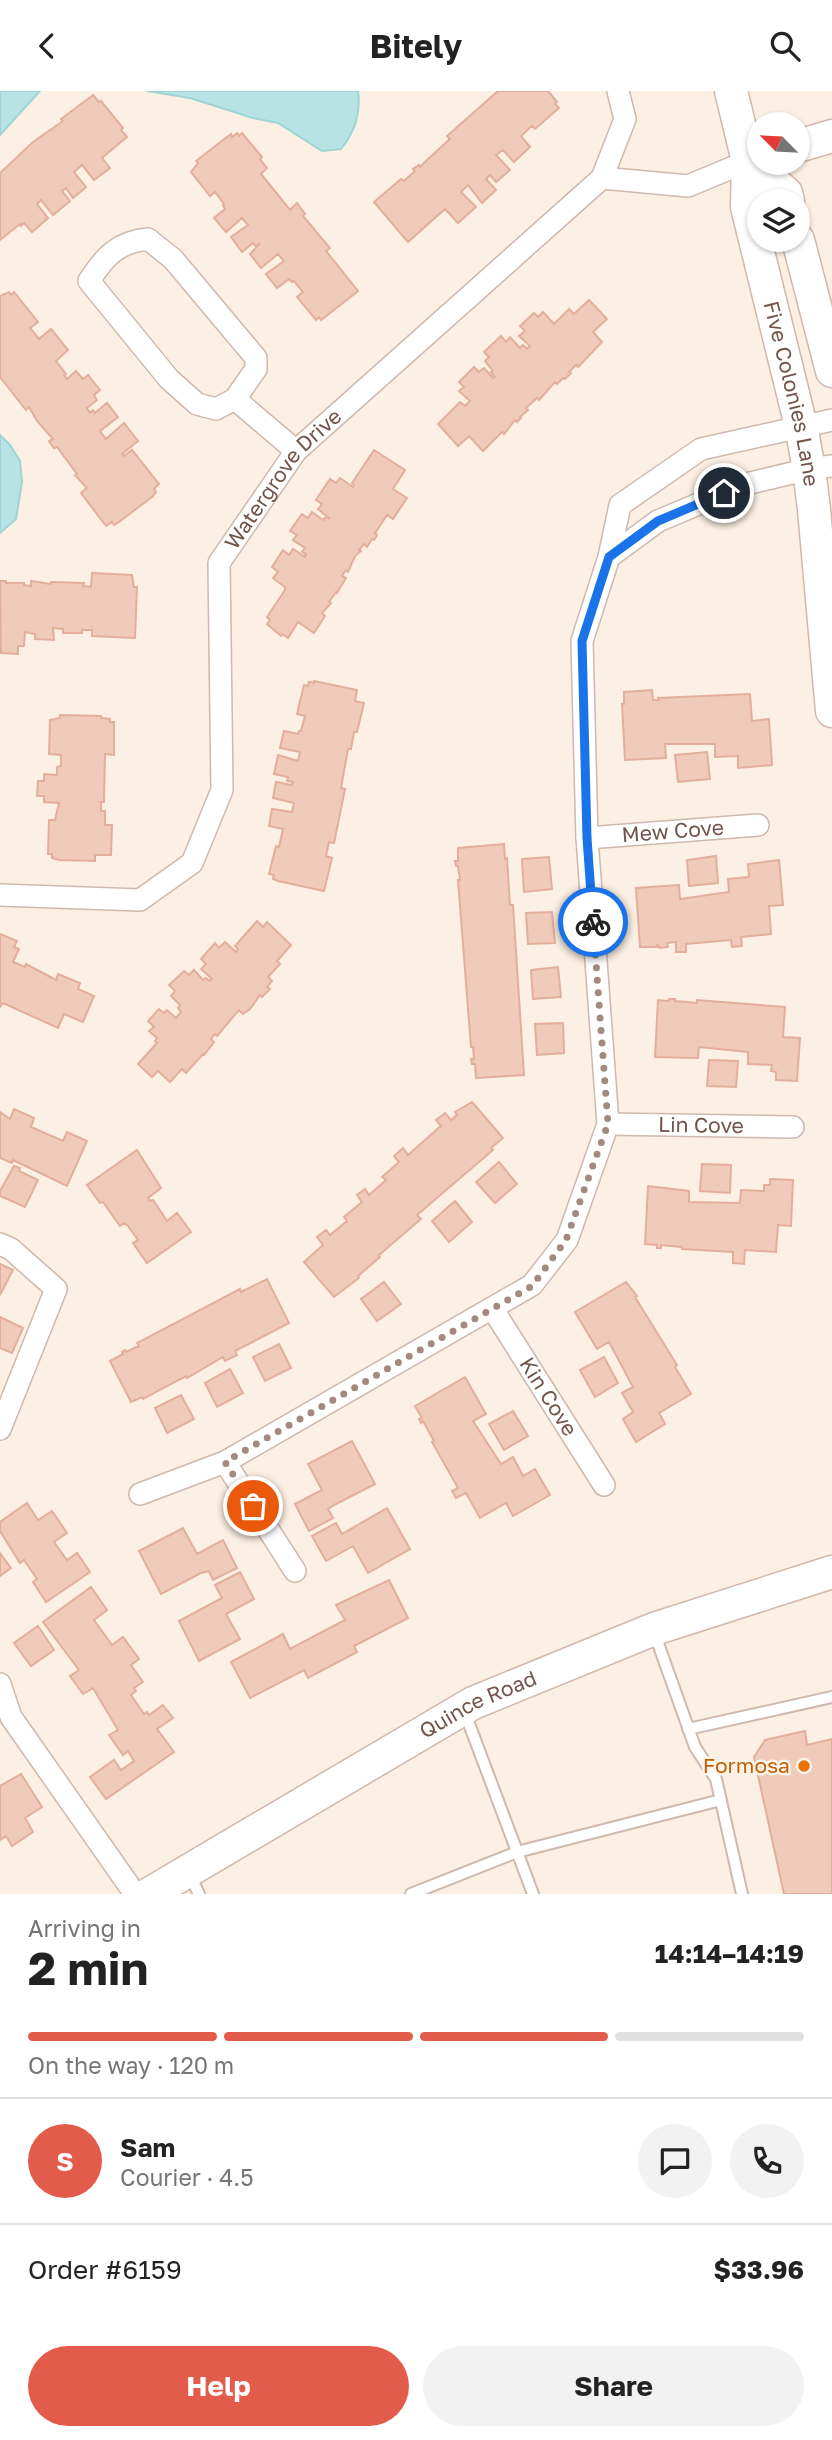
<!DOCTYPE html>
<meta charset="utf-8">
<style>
:root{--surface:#fff;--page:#f2f2f2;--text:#222;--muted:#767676;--line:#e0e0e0;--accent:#e35b4a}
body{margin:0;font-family:"Golos Text",sans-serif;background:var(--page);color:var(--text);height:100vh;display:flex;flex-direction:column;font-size:26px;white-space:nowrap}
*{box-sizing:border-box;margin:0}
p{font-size:23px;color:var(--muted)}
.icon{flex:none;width:38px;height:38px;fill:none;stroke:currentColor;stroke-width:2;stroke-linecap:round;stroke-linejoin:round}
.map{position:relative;height:1803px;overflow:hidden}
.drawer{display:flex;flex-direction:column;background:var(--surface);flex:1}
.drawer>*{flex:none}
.needle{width:46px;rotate:294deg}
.controls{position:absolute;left:747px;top:21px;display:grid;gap:14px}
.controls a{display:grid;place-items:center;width:63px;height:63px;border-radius:50%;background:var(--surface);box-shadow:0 2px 5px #0004;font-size:35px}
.pin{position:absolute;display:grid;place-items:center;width:60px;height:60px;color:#fff;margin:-30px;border:4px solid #fff;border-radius:50%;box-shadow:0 2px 7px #0007}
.courier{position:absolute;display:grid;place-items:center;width:70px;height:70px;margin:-35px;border:5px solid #1a73e8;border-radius:50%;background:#fff;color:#222;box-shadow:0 2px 9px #0007}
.overview em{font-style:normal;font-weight:700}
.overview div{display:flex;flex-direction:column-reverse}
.overview{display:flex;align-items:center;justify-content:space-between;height:119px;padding:0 28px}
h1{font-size:46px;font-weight:700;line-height:52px}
.bar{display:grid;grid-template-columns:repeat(4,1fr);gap:10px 7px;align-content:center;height:84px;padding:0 28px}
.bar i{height:9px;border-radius:5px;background:var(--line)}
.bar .active{background:var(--accent)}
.bar p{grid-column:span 4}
.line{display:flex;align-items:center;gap:18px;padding:0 28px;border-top:2px solid var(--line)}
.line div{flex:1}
.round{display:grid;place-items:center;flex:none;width:74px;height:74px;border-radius:37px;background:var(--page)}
.action{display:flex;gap:14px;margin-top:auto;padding:14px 28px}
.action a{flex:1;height:80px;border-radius:42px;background:var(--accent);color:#fff;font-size:28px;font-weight:700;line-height:80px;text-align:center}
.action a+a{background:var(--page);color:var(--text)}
header{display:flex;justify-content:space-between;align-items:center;height:91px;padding:0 28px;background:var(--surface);font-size:32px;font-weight:700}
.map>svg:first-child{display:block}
.water{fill:#b8e3e4;stroke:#9fd4d6;stroke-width:2}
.building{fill:#f0cabb;stroke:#e3af9c;stroke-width:2}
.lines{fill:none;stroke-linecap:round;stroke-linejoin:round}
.lane-casing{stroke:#cfb8ad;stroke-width:14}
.street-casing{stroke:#cfb8ad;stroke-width:24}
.secondary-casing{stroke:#d2b7aa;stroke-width:35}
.lane{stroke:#fff;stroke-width:10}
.street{stroke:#fff;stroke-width:21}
.secondary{stroke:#fff;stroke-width:32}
.done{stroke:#a38a80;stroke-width:7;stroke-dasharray:0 12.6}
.route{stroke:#1a73e8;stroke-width:9}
.food-dot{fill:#e8710a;stroke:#fff4e9;stroke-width:2.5}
.labels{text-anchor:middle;stroke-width:5;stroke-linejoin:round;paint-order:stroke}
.street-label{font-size:21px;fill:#73544a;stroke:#fff4e9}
.food-label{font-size:21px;fill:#c56008;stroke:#fff4e9;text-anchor:end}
</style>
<header><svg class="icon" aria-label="back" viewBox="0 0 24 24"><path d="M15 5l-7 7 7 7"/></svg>Bitely<svg class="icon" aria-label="search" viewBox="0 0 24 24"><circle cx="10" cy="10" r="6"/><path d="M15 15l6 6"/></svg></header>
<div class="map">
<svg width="832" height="1803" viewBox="0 0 832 1803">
<rect width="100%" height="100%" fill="#fcefe3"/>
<path class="water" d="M0 0H40L0 44Z
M147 0H358C361 23 355 40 341 58L322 60 278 32 253 27 190 7Z
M0 344 10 354 20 370 22 391 16 428 0 442Z"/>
<path class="building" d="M498 0H548L557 11 555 13 559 17 535 38 532 35 521 45 530 56 514 71 503 59 496 64 510 79 496 91 490 84 486 88 496 99 482 112 468 94 461 101 476 116 458 132 445 118 408 151 374 111 401 88 404 90 415 80 413 78 419 74 420 76 428 68 450 48 447 45Z
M93 4 99 11 101 10 123 37 121 39 127 46 102 67 110 77 94 89 82 74 74 81 86 96 73 107 66 97 62 100 70 110 53 124 41 109 37 113 48 127 32 141 24 132 21 135 20 133 0 149V82L33 51 63 30 61 28Z
M237 42 239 45 242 42 262 66 260 68 267 77 261 83 290 119 297 112 305 123 303 125 330 157 326 160 358 200 321 229 319 226 316 229 297 206 303 201 294 190 292 191 289 188 277 197 266 183 284 170 278 163 261 177 250 163 260 152 256 156 253 152 242 161 231 146 248 134 242 127 226 141 214 127 225 118 223 114 224 113 215 101 210 105 191 81 198 72 196 70 231 43 232 46Z
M9 201 11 204 14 201 38 231 30 237 39 248 51 238 68 259 56 270 66 283 64 284 67 288 76 280 83 288 88 284 100 299 94 304 97 309 87 317 90 322 93 319 95 322 107 312 118 326 100 340 106 348 124 332 138 350 122 363 124 365 132 359 159 393 154 398 156 401 152 406 119 431 114 434 112 431 106 435 81 402 87 397 75 384 77 383 57 356 54 357 49 350 53 348 37 330 29 316 26 319 0 286V205Z
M589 209 607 228 593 241 602 251 578 276 576 274 569 281 571 282 565 288 563 287 557 293 555 291 539 309 537 307 526 317 528 319 520 326 521 327 517 331 515 329 504 343 502 341 483 360 469 345 458 355 438 333 460 311 465 315 470 310 459 300 464 296 459 291 474 276 479 281 484 277 493 287 495 286 491 281 493 280 485 270 489 266 484 261 501 245 506 251 510 246 520 257 523 254 527 258 530 255 519 245 525 240 520 235 534 222 538 226 543 221 554 233 569 218 574 223Z
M374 359 405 379 393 398 407 407 393 428 387 424 375 442 377 444 374 449 372 448 367 456 364 453 359 459 361 460 355 465 348 481 346 479 342 485 346 487 337 502 336 501 329 511 331 512 322 522 325 525 314 542 298 531 288 547 282 543 281 545 267 533 270 529 267 526 285 499V496L273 487 278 481 272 476 283 459 289 464 293 458 305 466 306 463 302 461 305 457 293 449 297 444 290 440 302 423 308 427 312 421 323 429 326 426 330 428 318 418 322 413 316 409 330 388 336 392 340 387 353 396 354 393 352 392Z
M92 482 132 484 134 496H137L135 547 92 545V539H82V542H63V538L53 537 54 549 35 548V543L25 541 24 555H18V563L1 562 0 490H6V492H24V494L31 495V490L50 493 51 491 84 492 83 495 91 496Z
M314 590 357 599 355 610 364 612 357 641H354L351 658H348L341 697 345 698 334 752 329 751 326 765 332 767 324 800 278 790 273 788 274 784 269 783 276 755 279 756 283 738 269 735 272 718 292 721 294 712 273 707 276 691 292 694 293 691 287 690 288 686 274 683 278 664 298 670 300 661 280 657 284 640 298 643 299 640H301L305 625 297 623 304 594 308 595 309 591 314 592Z
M652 599 653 609H659L658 607 750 603 752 630 769 628 772 674 738 677V665L715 666V653H665L666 667 625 669 622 613H624V601Z
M60 624 101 625V627L110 628V631H114V664L105 663 104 711H101V720H105V734H112L111 764H95V770L59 769 52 767V763H48L49 729H55L59 712 44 711V705H37L38 690H44V683L57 684V676L61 675V664L49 663 50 629 60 627Z
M707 661 710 688 678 691 675 664Z
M504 753 505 768 507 767 510 814H513L524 984 476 987 475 973H472L471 968H474L473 956H471L458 789H460L458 775H456L455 770H458V757Z
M716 765 718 792 689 795 687 769Z
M549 766 552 798 524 801 522 768Z
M779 769 783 814 769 815 771 843 741 846 742 855 732 856 731 849 686 853V861H676V851L667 852 668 856 660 857 657 853 658 856H640L636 797 679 794 680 808 729 801 728 788 749 786 748 773Z
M552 821 555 852 528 853 526 822Z
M257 830 263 836 267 831 291 854 277 870 280 873 268 886 272 890 267 896 270 898 262 906 260 904 250 918 243 923 239 919 217 945 215 943 211 948 214 951 204 964 203 963 186 982 182 978 170 991 158 980 152 986 138 973 157 952 155 950 157 947 149 940 154 936 148 930 159 918 164 922 167 919 176 927 181 921 178 917 180 914 171 905 175 900 169 894 184 880 189 884 194 879 203 889 206 887 210 890 212 888 201 878 206 873 201 868 215 852 219 857 225 851 236 861 238 858 235 855Z
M0 843 17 850 14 856 19 858 13 871 25 876 26 873 56 889 58 883 80 892 78 898 94 905 83 931 64 923 58 937 3 912 0 916Z
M558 876 561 906 533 908 531 879Z
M669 908H675V910L697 912V909L785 916 783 946 800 947 797 990 776 989V981L771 980 772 974 748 973V961L699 956 698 967 655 966 658 909 669 910Z
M563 932 564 962 537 964 535 933Z
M709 969 738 970 736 996 707 995Z
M472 1011 503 1047 491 1057 493 1059 417 1124 421 1128 379 1164 380 1166 358 1185 359 1187 334 1206 304 1171 323 1154 317 1146 326 1139 330 1144 347 1130 344 1126 362 1111 357 1104 365 1098 369 1104 386 1089 382 1086 399 1071 394 1065 403 1057 408 1064 441 1035 436 1029 445 1022 451 1029 457 1024 455 1021Z
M14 1018 34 1027 31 1036 63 1050 67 1041 87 1050 67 1095 13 1069 12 1072 0 1067V1021L10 1028Z
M137 1059 161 1097 148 1107 150 1110 153 1109 167 1130 177 1122 191 1141 147 1172 133 1152 138 1149 128 1135 124 1132 120 1135 103 1111 100 1112 87 1094Z
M499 1071 517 1093 495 1112 476 1091Z
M702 1073 731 1074 730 1102 700 1100Z
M14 1075 20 1077 19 1080 38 1089 25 1116 0 1105V1100Z
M770 1088 793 1089 791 1135 778 1134 776 1161 745 1159 744 1173 733 1172V1161L682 1158V1156L661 1154V1157H657V1154L645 1153 648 1095 689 1100V1111L740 1112 741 1099 764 1100V1094H770Z
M455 1110 472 1131 449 1151 432 1130Z
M0 1173 13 1179 0 1204Z
M267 1188 289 1232 235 1260 237 1264 225 1270 223 1266 187 1287 186 1285 143 1308 142 1306 131 1311 110 1270 123 1263 122 1261 125 1259 126 1261 139 1255 137 1252 240 1198 241 1201Z
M384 1191 401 1213 377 1230 361 1208Z
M626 1191 637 1205 635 1206 677 1274 675 1276 691 1303 659 1322 665 1333 636 1351 623 1328 633 1321 622 1302 633 1296 609 1251 597 1258 575 1221Z
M0 1226 23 1237 12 1262 0 1257Z
M279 1253 291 1277 265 1290 253 1266Z
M604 1266 618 1292 595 1306 580 1279Z
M230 1278 243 1302 217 1316 205 1292Z
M465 1286 486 1323 473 1330 501 1373 513 1366 523 1385 535 1378 550 1404 513 1425 506 1412 480 1427 466 1402 456 1407 452 1400 458 1397 432 1351 434 1350 423 1330 421 1332 419 1328 422 1327 415 1315Z
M181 1304 194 1328 167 1342 155 1317Z
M513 1320 528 1345 504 1359 489 1333Z
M352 1350 375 1393 334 1414 328 1418 333 1427 309 1440 295 1413 322 1399 308 1373Z
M27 1412 38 1429 52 1420 67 1442 54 1451 67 1469 77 1462 90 1481 46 1511 33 1491 37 1488 24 1469 20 1472 0 1440V1431Z
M387 1417 410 1458 368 1482 353 1455 326 1470 312 1445 336 1432 342 1443Z
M183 1437 197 1463 223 1449 237 1477 213 1489 209 1480 201 1482 161 1503 139 1460Z
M0 1462 11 1477 0 1485Z
M240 1481 254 1508 226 1523 240 1548 199 1570 179 1530 222 1507 215 1494Z
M389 1489 408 1527 354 1555 357 1561 308 1587 304 1579 250 1607 231 1571 283 1543 290 1558 345 1529 336 1514Z
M91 1496 107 1519 94 1529 112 1554 123 1546 139 1568 131 1574 143 1591 134 1597 136 1600 131 1604 144 1623 147 1621 149 1624 163 1614 173 1627 157 1638 174 1661 106 1708 90 1686 114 1669 121 1679 134 1670 128 1660 123 1664 109 1644 118 1639 93 1597 83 1603 70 1585 79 1579 43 1531Z
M38 1535 54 1559 31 1575 14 1552Z
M805 1640 807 1654 832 1648V1803H784L754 1666 765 1649Z
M21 1683 42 1716 25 1727 33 1741 12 1755 6 1745 0 1749V1695Z"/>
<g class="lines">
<g class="lane-casing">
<path id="lane" d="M654 1541 695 1656 716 1688 742 1803
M465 1622 533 1803
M688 1638 832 1606
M189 1783 199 1803
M411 1803 517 1761 721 1709"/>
</g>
<g class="street-casing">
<g id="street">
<path d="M602 87 688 95 748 70"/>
<path d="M235 308 256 278V267L173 168 148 148C118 151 105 165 89 190L169 288 197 313 216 318 235 308 296 360"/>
<path d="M832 329 701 358 620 414 609 466 658 430 746 393 809 378 832 375"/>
<path id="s1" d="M587 747 758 734"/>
<path id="s2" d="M0 804 140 809 192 772 222 699 219 472 296 360 602 87 625 28 618 0"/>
<path id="s3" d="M608 1033 793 1036"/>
<path d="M0 1153 11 1158 56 1198 0 1338"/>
<path id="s4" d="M492 1217 604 1394"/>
<path d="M225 1371 295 1480"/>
<path d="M140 1403 225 1371 532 1194 567 1149 608 1033 587 747 582 550 609 466"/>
<path d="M0 1593 11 1626 135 1803"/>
</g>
</g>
<g class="secondary-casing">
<g id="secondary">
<path id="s5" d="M731 0 748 70 747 116 801 335 809 378 814 418 832 620"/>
<path d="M798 55 832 45"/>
<path d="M748 70 786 102 788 110"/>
<path d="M798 149 832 280"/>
<path id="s6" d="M149 1803 473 1612 654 1538 832 1481"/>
</g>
</g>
<use href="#lane" class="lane"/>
<use href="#street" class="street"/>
<use href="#secondary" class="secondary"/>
</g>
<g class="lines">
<path class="done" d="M253 1415 225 1371 532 1195 566 1149 608 1033 593 831"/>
<path class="route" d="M593 831 587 747 582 550 609 466 658 430 724 402"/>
</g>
<circle class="food-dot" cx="804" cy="1675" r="7"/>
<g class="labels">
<g class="street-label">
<text dy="7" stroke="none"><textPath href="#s5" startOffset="310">Five Colonies Lane</textPath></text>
<text dy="7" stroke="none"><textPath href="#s2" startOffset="616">Watergrove Drive</textPath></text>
<text dy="7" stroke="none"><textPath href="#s1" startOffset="86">Mew Cove</textPath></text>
<text dy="7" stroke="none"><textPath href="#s3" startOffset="93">Lin Cove</textPath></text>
<text dy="7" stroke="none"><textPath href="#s4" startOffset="105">Kin Cove</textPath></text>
<text dy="7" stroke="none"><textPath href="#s6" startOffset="380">Quince Road</textPath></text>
</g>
<g class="food-label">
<text x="790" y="1682">Formosa</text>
</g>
</g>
</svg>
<div class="controls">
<a><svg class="needle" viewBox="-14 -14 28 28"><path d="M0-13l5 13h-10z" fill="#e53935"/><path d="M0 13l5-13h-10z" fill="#767676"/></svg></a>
<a><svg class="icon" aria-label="layers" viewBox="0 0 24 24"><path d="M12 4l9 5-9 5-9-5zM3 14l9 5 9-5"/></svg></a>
</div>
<div class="pin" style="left:253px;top:1415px;background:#ea580c"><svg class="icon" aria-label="bag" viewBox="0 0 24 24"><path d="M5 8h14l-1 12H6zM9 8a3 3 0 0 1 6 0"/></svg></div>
<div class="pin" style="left:724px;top:402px;background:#1f2937"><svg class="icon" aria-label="home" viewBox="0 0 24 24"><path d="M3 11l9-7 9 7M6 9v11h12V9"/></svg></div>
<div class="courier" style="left:593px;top:831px"><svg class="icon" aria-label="bike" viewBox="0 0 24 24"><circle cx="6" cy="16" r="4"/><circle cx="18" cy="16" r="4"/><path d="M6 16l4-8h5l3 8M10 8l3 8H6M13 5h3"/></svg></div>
</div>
<section class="drawer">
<div class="overview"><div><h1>2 min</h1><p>Arriving in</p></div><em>14:14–14:19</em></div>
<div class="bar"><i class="active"></i><i class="active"></i><i class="active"></i><i></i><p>On the way · 120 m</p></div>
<div class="line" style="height:126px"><b class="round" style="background:var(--accent);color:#fff">S</b><div><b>Sam</b><p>Courier · 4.5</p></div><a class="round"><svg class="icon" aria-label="chat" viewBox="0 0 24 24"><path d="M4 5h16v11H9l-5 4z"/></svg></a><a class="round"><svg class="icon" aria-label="phone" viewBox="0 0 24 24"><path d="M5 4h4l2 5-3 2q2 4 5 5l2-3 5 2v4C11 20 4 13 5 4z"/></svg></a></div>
<div class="line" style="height:91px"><div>Order #6159</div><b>$33.96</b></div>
<div class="action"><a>Help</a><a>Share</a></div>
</section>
